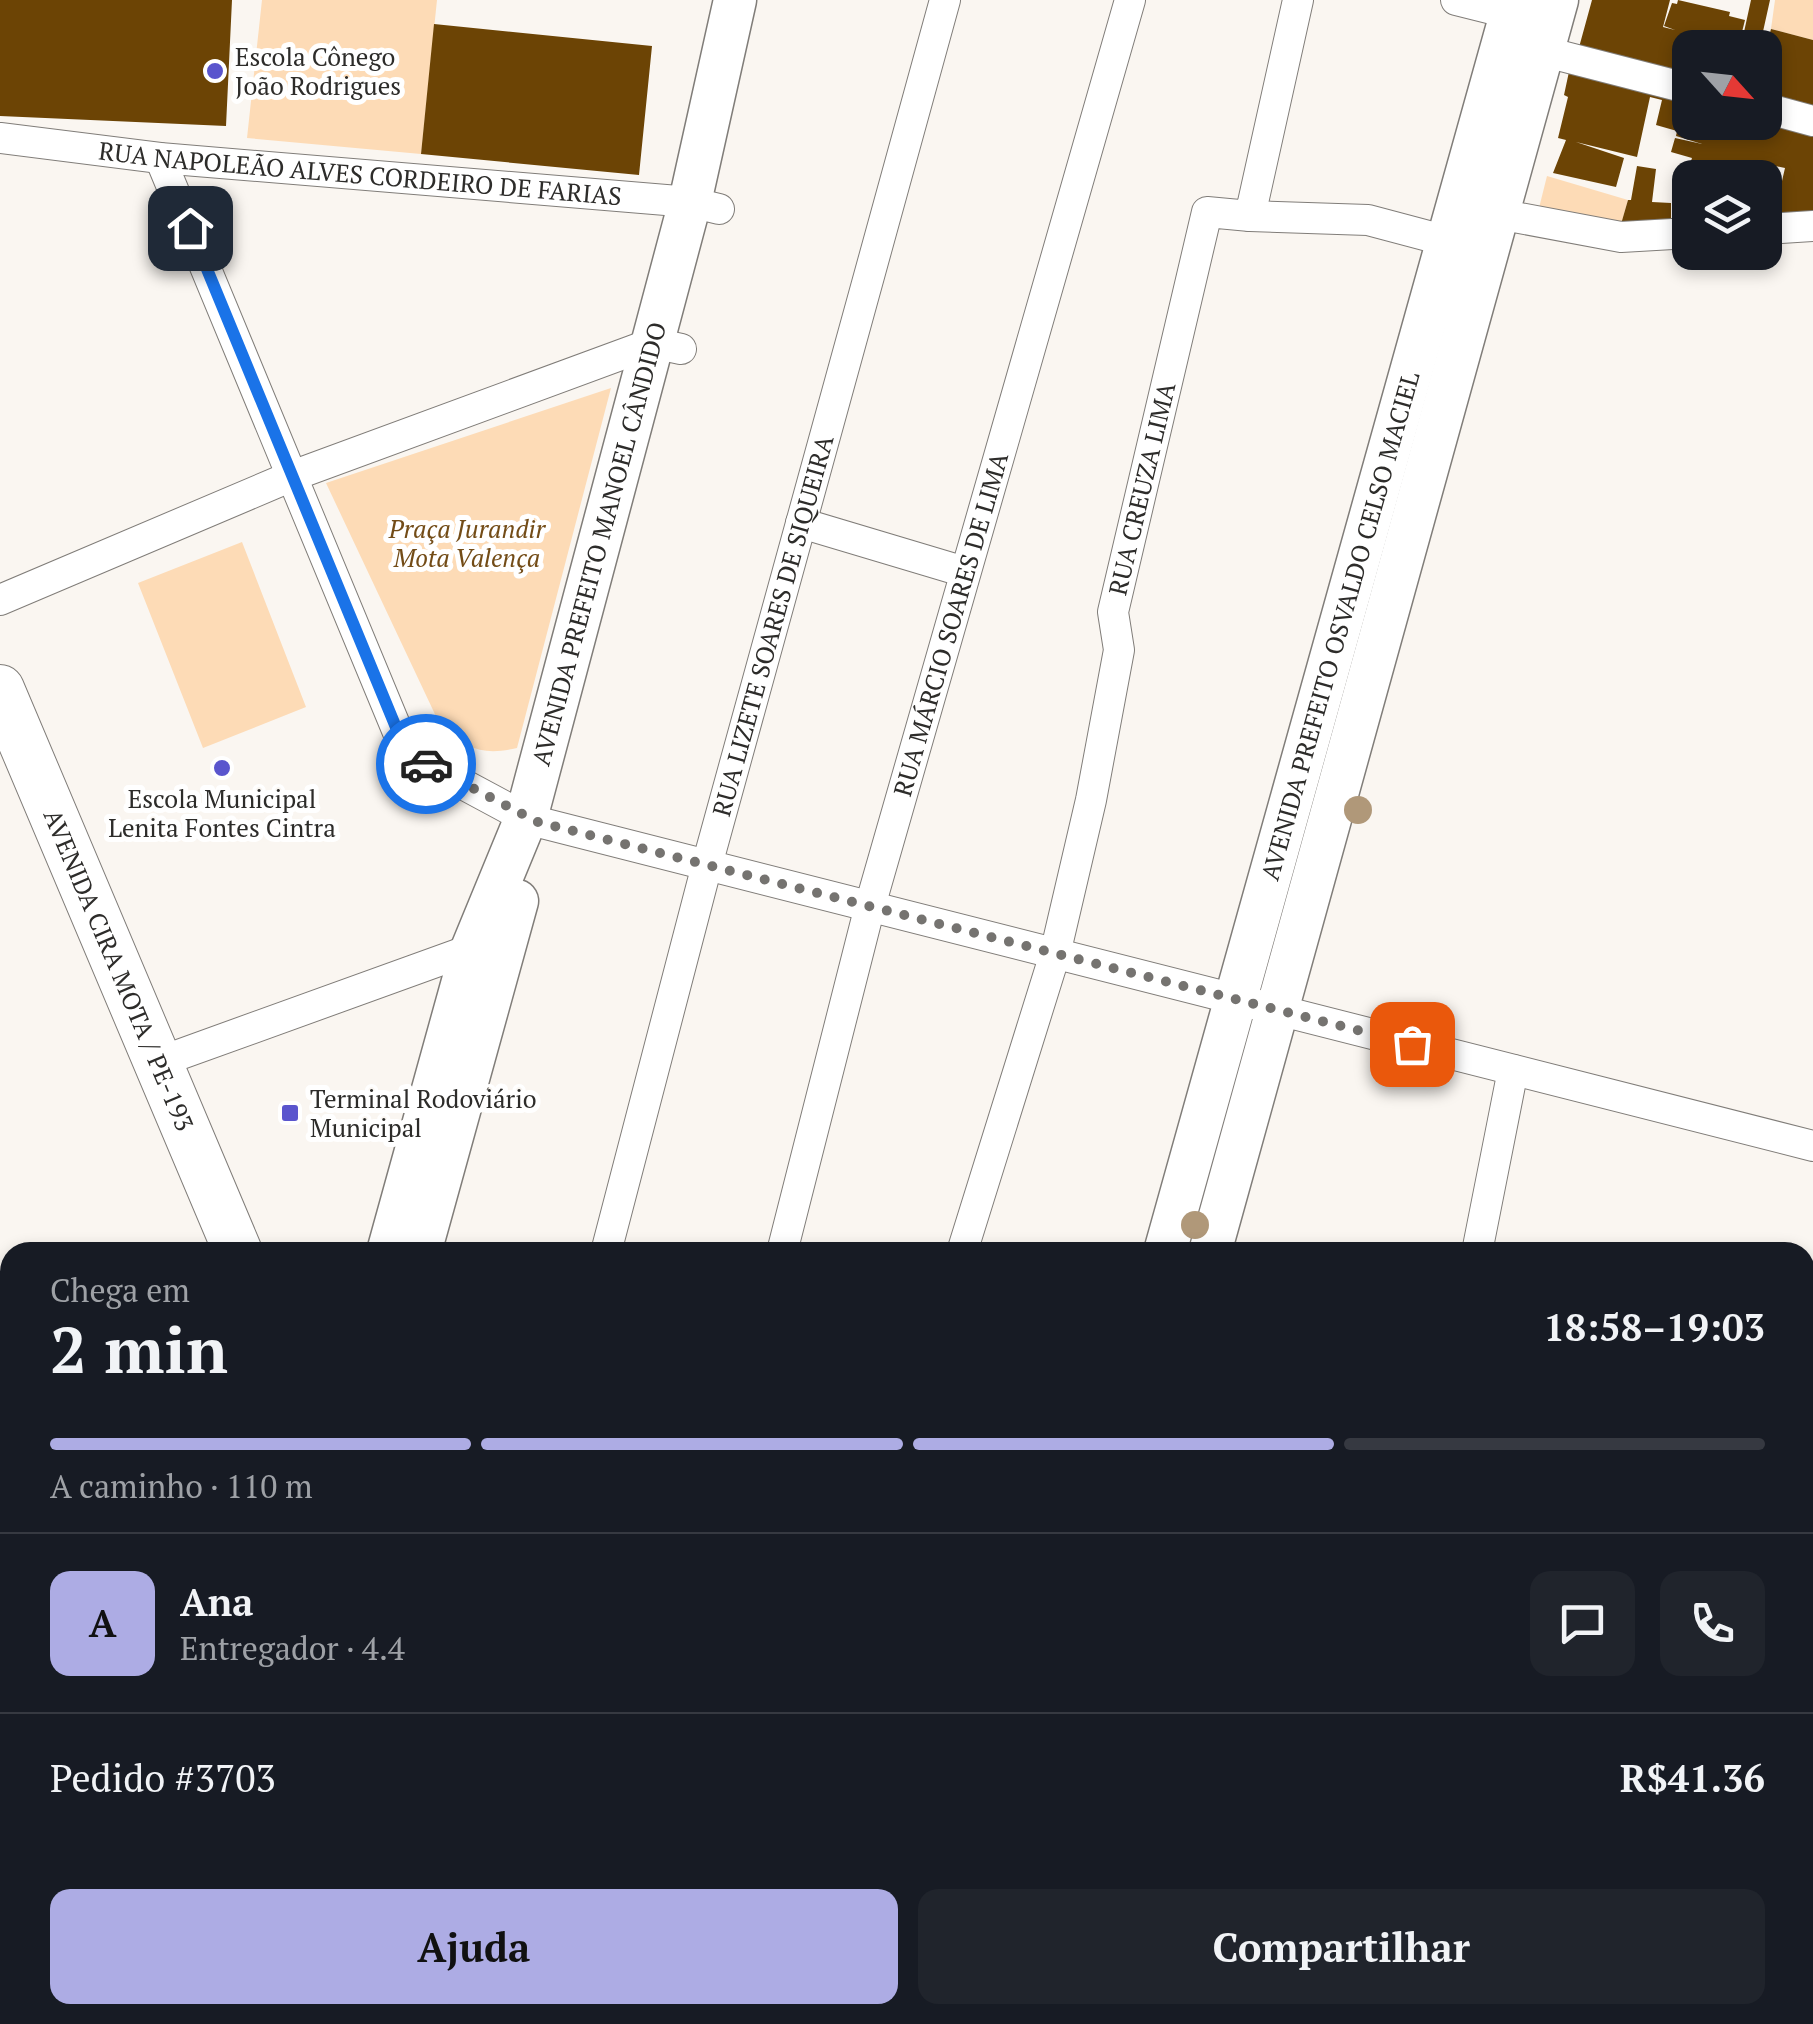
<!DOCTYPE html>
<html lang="pt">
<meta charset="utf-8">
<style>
:root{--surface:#171b24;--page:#20242c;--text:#f1f3f6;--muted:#9ea1a6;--line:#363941;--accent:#adace4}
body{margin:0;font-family:"PT Serif",serif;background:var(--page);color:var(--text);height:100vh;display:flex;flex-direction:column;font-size:38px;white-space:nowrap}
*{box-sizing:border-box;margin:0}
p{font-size:32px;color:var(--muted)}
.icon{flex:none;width:55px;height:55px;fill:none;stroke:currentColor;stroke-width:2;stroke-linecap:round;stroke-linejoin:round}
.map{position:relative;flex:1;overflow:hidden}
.side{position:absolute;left:0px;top:1242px;width:1815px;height:782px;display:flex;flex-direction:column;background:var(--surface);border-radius:30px 30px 0 0;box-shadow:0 5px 15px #0003}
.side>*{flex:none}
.needle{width:65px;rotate:117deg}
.fabs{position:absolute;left:1672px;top:30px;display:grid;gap:20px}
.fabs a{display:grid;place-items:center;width:110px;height:110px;border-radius:20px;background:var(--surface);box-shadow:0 5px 15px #0003;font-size:50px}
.pin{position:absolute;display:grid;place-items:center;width:85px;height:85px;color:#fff;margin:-42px;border-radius:20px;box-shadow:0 5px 15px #0006}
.courier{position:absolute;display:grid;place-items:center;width:100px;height:100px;margin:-50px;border:8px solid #1a73e8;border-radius:50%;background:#fff;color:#222;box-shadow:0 2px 12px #0007}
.overview em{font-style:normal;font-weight:700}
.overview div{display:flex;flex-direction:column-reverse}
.overview{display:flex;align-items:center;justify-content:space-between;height:170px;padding:0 50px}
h1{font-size:65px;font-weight:700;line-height:75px}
.bar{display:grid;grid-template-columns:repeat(4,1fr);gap:15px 10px;align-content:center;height:120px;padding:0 50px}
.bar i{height:12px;border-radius:8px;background:var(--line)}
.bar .on{background:var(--accent)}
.bar p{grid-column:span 4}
.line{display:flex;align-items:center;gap:25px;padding:0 50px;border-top:2px solid var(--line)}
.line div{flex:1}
.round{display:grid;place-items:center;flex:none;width:105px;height:105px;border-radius:20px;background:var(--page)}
.button{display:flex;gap:20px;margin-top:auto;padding:20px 50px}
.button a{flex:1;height:115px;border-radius:20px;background:var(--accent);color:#111;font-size:40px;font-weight:700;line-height:115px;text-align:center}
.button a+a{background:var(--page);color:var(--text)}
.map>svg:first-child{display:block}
.green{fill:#fddbb6}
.building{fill:#6c4405}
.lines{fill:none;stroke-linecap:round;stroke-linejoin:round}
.street-casing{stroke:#807d79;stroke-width:32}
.secondary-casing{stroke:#807d79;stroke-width:45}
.primary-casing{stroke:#807d79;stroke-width:50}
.street{stroke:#fff;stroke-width:30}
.secondary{stroke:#fff;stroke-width:42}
.primary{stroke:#fff;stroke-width:48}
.tree{fill:#b09879}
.done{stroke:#757370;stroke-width:10;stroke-dasharray:0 18}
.route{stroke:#1a73e8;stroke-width:12}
.poi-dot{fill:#5a55cd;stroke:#fff;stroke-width:4}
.labels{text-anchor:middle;stroke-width:10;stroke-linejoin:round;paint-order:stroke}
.poi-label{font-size:25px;fill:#2d2c2a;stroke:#fff;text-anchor:start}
.street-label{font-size:25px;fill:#2d2c2a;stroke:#fff}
.park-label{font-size:25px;font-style:italic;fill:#734c17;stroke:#fff}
</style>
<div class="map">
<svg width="1813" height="2024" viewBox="0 0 1813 2024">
<rect width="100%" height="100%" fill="#faf6f1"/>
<path class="green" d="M262 0H437L421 154 247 138Z
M1775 0H1813V40L1771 29Z
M1547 176 1628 200 1619 231 1539 208Z
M611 388 517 748C483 756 468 749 441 727L326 483Z
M242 542 306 707 203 748 138 583Z"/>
<path class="building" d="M0 0H232L226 126 0 116Z
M1592 0H1670L1663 27 1675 30 1664 26 1672 3 1677 4 1678 0 1730 12 1729 16 1745 20 1738 48H1690L1688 79 1578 51Z
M1751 0H1770L1762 36 1744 32Z
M434 24 652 46 639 175 421 154Z
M1771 29 1813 40V112L1765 100V51Z
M1570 67 1690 96V122H1765L1813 127V218L1765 220V171L1771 172 1770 179 1782 181 1785 168 1751 161 1747 178H1716L1717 172 1690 164 1692 158 1671 152 1675 138 1702 144 1676 136 1677 131 1656 125 1662 100 1650 97 1637 157 1576 142 1624 158 1616 187 1553 173 1566 140 1558 138 1568 97 1564 95Z
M1637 166 1656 169 1652 202 1671 203V218H1681V229L1619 231 1628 200H1631Z
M1805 1716 1813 1718V1791L1805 1789Z
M1805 1801 1813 1803V1870L1805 1867 1812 1840 1805 1838Z
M1805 1998 1813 2000V2024H1700L1703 2015H1805Z
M316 2015H438L436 2024H348Z"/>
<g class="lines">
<g class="street-casing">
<g id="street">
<path d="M1456 0 1512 14"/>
<path d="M1542 51 1690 89"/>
<path d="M1765 108 1813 121"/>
<path id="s1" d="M0 138 160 158 690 202 719 209"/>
<path d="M160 158 407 754 526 818 538 822 1813 1146"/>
<path d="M1498 214 1621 237 1690 233"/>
<path d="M1250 216 1368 220 1447 241"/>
<path d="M1765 229 1813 226"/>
<path d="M801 523 965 572"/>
<path d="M0 600 292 476 653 343 681 349"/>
<path d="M159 1062 472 949"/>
<path id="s2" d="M606 1252 707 865 945 0"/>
<path id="s3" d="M782 1252 870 906 1130 0"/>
<path id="s4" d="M962 1252 1055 954 1091 800 1119 650 1113 612 1207 212 1250 216 1298 0"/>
<path d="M1477 1252 1513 1070"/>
<path d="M0 1524 10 1520"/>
<path d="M1805 1897 1813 1899"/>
<path d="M0 1977 10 1980"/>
<path d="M125 2015 155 2024"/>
<path d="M738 2024 741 2015"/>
<path d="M1470 2024 1472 2015"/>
</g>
</g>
<g class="secondary-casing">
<g id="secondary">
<path id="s5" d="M388 1252 472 949 526 818 690 202 735 0"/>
<path d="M420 1252 517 901"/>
<path id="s6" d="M1165 1252 1515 0"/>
<path d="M1210 1252 1557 0"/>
<path d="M1805 1378 1813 1344"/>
<path d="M950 2024 952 2015"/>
<path d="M993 2024 996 2015"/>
<path d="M1653 2024 1655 2015"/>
</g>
</g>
<g class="primary-casing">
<g id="primary">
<path id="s7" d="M0 689 238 1252"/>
<path d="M164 2024 167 2015"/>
<path d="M210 2024 212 2015"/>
</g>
</g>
<use href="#street" class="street"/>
<use href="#secondary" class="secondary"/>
<use href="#primary" class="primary"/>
</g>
<g class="tree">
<circle cx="1358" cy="810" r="14"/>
<circle cx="1195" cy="1225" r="14"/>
</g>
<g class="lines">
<path class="done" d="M426 764 538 822 1412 1044"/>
<path class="route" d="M190 228 407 754 426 764"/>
</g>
<g class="poi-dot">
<circle cx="215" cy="71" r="10"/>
<circle cx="222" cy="768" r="10"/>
<rect x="280" y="1103" width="20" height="20" rx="5"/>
</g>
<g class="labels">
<g class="poi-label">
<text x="235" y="66">Escola Cônego<tspan x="235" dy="29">João Rodrigues</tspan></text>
<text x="222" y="808" text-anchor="middle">Escola Municipal<tspan x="222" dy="29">Lenita Fontes Cintra</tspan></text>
<text x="310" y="1108">Terminal Rodoviário<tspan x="310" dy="29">Municipal</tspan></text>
</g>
<g class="street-label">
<text dy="9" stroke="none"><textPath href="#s1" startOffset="362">RUA NAPOLEÃO ALVES CORDEIRO DE FARIAS</textPath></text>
<text dy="9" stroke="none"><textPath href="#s4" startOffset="788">RUA CREUZA LIMA</textPath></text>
<text dy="9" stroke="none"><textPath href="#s5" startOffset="740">AVENIDA PREFEITO MANOEL CÂNDIDO</textPath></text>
<text dy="9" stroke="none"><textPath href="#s3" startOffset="650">RUA MÁRCIO SOARES DE LIMA</textPath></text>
<text dy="9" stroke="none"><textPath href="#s2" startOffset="648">RUA LIZETE SOARES DE SIQUEIRA</textPath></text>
<text dy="9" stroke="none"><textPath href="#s6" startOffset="650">AVENIDA PREFEITO OSVALDO CELSO MACIEL</textPath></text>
<text dy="9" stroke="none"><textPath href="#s7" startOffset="305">AVENIDA CIRA MOTA / PE-193</textPath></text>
</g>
<g class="park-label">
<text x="467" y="538">Praça Jurandir<tspan x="467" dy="29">Mota Valença</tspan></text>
</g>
</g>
</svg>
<div class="fabs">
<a><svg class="needle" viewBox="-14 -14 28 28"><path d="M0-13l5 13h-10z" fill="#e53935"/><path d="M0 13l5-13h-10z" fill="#9ea1a6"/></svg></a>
<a><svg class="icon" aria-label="layers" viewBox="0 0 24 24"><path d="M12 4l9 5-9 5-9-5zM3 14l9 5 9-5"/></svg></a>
</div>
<div class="pin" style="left:1412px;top:1044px;background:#ea580c"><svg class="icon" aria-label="bag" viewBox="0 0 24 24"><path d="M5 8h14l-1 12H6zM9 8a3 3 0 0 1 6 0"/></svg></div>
<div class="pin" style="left:190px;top:228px;background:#1f2937"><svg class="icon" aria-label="home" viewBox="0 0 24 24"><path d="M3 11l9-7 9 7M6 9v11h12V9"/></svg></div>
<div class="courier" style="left:426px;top:764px"><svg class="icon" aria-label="car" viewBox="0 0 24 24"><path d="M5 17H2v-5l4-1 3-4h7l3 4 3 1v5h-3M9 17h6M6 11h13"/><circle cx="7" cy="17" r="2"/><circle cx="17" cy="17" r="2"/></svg></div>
<section class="side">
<div class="overview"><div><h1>2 min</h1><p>Chega em</p></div><em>18:58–19:03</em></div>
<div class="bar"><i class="on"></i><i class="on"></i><i class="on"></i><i></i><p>A caminho · 110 m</p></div>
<div class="line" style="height:180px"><b class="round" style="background:var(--accent);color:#111">A</b><div><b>Ana</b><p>Entregador · 4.4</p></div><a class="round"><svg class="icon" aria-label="chat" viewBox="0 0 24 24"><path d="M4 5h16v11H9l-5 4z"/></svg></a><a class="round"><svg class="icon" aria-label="phone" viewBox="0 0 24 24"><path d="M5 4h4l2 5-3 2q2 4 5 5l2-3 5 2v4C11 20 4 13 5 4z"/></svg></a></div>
<div class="line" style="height:130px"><div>Pedido #3703</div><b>R$41.36</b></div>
<div class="button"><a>Ajuda</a><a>Compartilhar</a></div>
</section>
</div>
